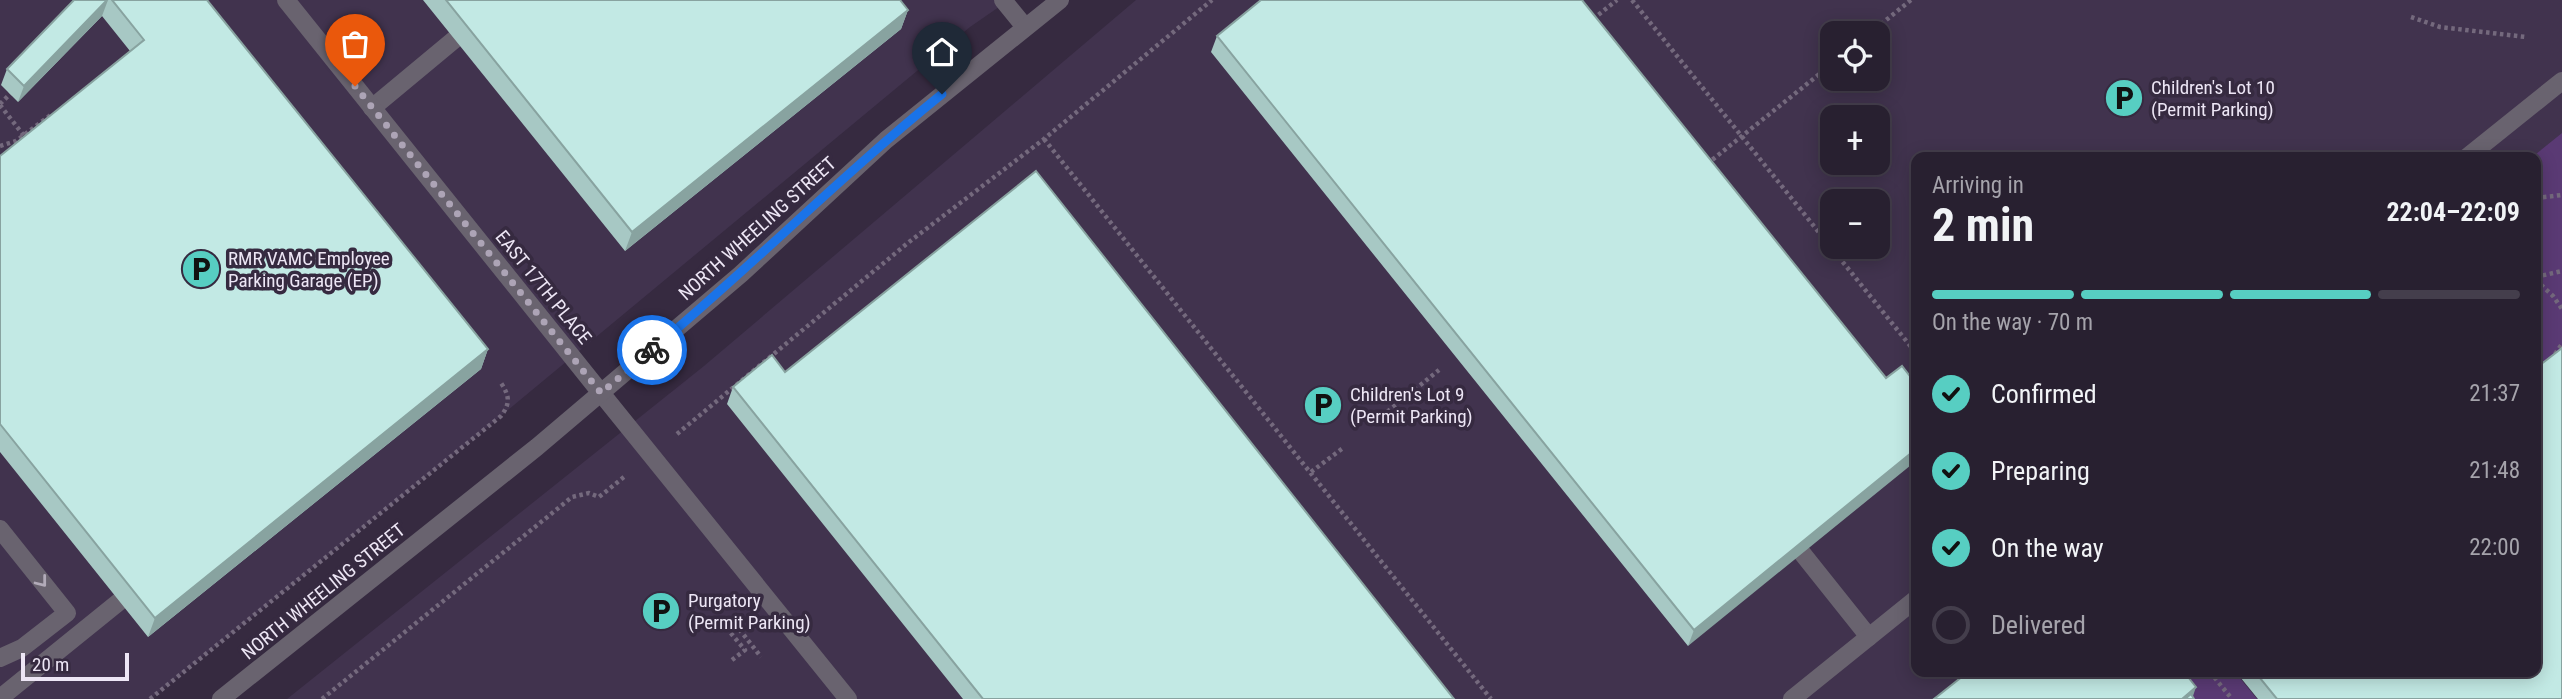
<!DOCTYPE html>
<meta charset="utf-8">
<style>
:root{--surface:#282030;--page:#342d3c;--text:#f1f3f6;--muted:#a5a3ab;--line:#443e4c;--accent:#57cec2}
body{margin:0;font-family:"Roboto Condensed",sans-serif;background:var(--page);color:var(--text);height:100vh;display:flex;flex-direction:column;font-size:26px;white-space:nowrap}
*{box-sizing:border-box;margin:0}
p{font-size:23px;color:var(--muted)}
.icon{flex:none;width:38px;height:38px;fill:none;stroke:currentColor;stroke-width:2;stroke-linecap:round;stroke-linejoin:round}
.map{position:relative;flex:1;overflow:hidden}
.details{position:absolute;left:1911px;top:152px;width:630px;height:525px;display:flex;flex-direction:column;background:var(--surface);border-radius:14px;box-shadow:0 4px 18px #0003,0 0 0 2px var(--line)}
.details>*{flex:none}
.controls{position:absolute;left:1820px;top:21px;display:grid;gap:14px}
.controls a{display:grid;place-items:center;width:70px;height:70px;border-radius:14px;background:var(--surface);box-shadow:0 4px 18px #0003,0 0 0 2px var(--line);font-size:35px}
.scale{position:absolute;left:21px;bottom:18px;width:108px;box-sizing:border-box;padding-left:7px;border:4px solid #ede6f5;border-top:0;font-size:19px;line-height:24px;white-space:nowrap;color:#ede6f5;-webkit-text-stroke:5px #362a40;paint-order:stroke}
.pin{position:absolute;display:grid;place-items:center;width:60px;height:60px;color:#fff;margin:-72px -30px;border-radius:50% 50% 50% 0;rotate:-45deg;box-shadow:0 0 7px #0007}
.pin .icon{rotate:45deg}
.courier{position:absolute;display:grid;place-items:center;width:70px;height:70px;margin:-35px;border:5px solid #1a73e8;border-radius:50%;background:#fff;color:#222;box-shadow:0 2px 9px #0007}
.overview em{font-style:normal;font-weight:700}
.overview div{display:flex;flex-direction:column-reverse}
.overview{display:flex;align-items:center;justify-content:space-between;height:119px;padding:0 21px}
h1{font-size:46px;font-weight:700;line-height:52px}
.bar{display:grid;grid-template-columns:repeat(4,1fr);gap:10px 7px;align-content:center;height:84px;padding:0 21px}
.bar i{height:9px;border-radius:5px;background:var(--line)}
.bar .active{background:var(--accent)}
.bar p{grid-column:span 4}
ol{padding:0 21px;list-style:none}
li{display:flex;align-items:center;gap:21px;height:77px}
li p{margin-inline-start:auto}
li .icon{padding:7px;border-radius:50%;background:var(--accent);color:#111;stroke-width:4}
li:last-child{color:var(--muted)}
li i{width:38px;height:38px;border:4px solid var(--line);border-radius:50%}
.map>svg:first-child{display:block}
.built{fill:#41334e;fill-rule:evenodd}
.green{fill:#5a3a74}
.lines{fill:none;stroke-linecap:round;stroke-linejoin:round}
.path{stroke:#74697d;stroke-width:4.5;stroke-dasharray:3.5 3.5;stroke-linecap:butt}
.service{stroke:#69636f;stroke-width:18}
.minor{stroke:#69636f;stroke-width:18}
.tertiary{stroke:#69636f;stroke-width:18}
.wall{fill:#a7c8c4}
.shaded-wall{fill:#88a3a0}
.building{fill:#c2e9e4;stroke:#88a3a0;stroke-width:2}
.oneway{stroke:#b2abb9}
.done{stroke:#ada4b6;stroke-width:7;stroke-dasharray:0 12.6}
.route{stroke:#1a73e8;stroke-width:9}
.labels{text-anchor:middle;stroke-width:7;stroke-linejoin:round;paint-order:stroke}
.poi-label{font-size:19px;fill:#ede6f5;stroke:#362a40;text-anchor:start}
.street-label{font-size:19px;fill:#ede6f5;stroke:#362a40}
</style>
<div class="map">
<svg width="2562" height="699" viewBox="0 0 2562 699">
<rect width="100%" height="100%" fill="#362a40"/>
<path class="built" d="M0 0H1009L970 27 491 424 150 699H0Z
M1136 0H2562V699H287L704 366ZM1832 33H1878V79H1832ZM1832 117H1878V163H1832ZM1916 158H2536V672H1916ZM1832 201H1878V247H1832Z"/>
<path class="green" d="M2562 133V356L2536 375V158H2531Z
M2165 672H2235L2257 699H2186Z"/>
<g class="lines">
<path class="path" d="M1632 0 1916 353
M2411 17 2440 27 2526 37
M1593 19 1617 0
M1870 33 1911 0
M0 104 14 90
M0 105 25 137
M1044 139 1491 699
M0 146 16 141 52 114
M1707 164 1832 64
M2536 198 2562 195
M2536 277 2562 271
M2536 280 2553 296 2562 309
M2555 354 2562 344
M1382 416 1439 370
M677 434 909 242 1044 139 1212 0
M1311 472 1343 448
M732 660 745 650 729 631 736 625 761 657
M2210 672 2232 699
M150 699 501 416C511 403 509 395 501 383
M322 699 572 497 589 493 599 497 624 477"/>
<path class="service" d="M1003 0 1025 27
M372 108 455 39
M0 529 67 613 22 648 0 658
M1802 553 1869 637
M0 698 120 601"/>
<path class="minor" d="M2466 158 2562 81
M601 393 848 699
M1792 699 1916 599"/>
<path class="tertiary" d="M286 0 601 393
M221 699 537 447 741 274 886 140 1060 0"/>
</g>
<path class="wall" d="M74 0H207L488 349 481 369 148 637 0 452V156L130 51 102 16 18 102 1 85 7 69Z
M423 0H900L908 10 901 29 625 251Z
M1217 36 1886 378 1688 646 1211 52Z
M785 372 1454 699H963L727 404 733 387Z
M2236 672H2536L2562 699H2258Z"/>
<path class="shaded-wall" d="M108 0 102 16 18 102 24 86Z
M908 10 901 29 625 251 632 232Z
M488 349 481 369 148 637 155 618Z
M1916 449V461L1688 646 1694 630Z
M2196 687 2192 699H2182Z"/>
<path class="building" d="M74 0H107L24 86 7 69Z
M112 0H207L488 349 155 618 0 424V156L144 40Z
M446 0H900L908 10 632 232Z
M1261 0H1582L1886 378 1902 366 1916 384V449L1694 630 1217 36Z
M1036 171 1454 699H983L733 387 772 355 785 372Z
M2562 348V699H2277L2255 672H2536V368Z
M1968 672H2184L2196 687 2182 699H1934Z
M2191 694 2194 699H2185Z"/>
<defs><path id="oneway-chevron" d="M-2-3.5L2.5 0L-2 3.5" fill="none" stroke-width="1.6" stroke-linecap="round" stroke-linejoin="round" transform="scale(1.75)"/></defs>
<use class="oneway" href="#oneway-chevron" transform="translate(42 582) rotate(52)"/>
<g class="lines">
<path class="done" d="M355 86 601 393 652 350"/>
<path class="route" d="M652 350C751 267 842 175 942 94"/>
</g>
<defs>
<g id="parking-disc" transform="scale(2.0125)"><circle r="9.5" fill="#57cec2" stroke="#362a40"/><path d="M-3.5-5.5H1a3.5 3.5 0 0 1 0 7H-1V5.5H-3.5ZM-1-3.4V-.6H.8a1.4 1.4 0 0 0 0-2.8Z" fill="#111"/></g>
</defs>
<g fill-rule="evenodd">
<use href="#parking-disc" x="2124" y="98"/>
<use href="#parking-disc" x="201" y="269"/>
<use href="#parking-disc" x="1323" y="405"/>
<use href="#parking-disc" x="661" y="611"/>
</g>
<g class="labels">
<g class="poi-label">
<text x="2151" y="94">Children's Lot 10<tspan x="2151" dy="22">(Permit Parking)</tspan></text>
<text x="228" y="265">RMR VAMC Employee<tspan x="228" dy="22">Parking Garage (EP)</tspan></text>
<text x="1350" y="401">Children's Lot 9<tspan x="1350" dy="22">(Permit Parking)</tspan></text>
<text x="688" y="607">Purgatory<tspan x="688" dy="22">(Permit Parking)</tspan></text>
</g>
<g class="street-label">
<text transform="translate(757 228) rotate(-42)" y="7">NORTH WHEELING STREET</text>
<text transform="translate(544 287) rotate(51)" y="7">EAST 17TH PLACE</text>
<text transform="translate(323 591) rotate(-39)" y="7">NORTH WHEELING STREET</text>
</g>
</g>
</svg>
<div class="controls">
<a><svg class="icon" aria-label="locate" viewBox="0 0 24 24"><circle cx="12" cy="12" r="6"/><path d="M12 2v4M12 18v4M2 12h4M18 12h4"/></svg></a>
<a>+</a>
<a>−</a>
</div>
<div class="scale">20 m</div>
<div class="pin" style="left:355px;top:86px;background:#ea580c"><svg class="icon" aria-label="bag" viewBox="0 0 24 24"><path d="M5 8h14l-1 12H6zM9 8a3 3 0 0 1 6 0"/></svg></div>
<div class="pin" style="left:942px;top:94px;background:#1f2937"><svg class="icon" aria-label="home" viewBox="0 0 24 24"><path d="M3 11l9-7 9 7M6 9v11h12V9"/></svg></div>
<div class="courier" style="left:652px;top:350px"><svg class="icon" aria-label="bike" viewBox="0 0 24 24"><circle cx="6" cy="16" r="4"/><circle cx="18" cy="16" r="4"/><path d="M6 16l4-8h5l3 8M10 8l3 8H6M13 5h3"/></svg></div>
<section class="details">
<div class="overview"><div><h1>2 min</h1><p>Arriving in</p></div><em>22:04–22:09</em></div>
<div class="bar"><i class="active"></i><i class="active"></i><i class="active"></i><i></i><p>On the way · 70 m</p></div>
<ol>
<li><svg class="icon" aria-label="check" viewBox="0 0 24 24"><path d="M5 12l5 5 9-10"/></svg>Confirmed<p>21:37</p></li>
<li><svg class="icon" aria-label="check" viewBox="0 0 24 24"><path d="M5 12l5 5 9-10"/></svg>Preparing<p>21:48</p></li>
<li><svg class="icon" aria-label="check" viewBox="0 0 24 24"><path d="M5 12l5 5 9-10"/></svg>On the way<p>22:00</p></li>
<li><i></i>Delivered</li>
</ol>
</section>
</div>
